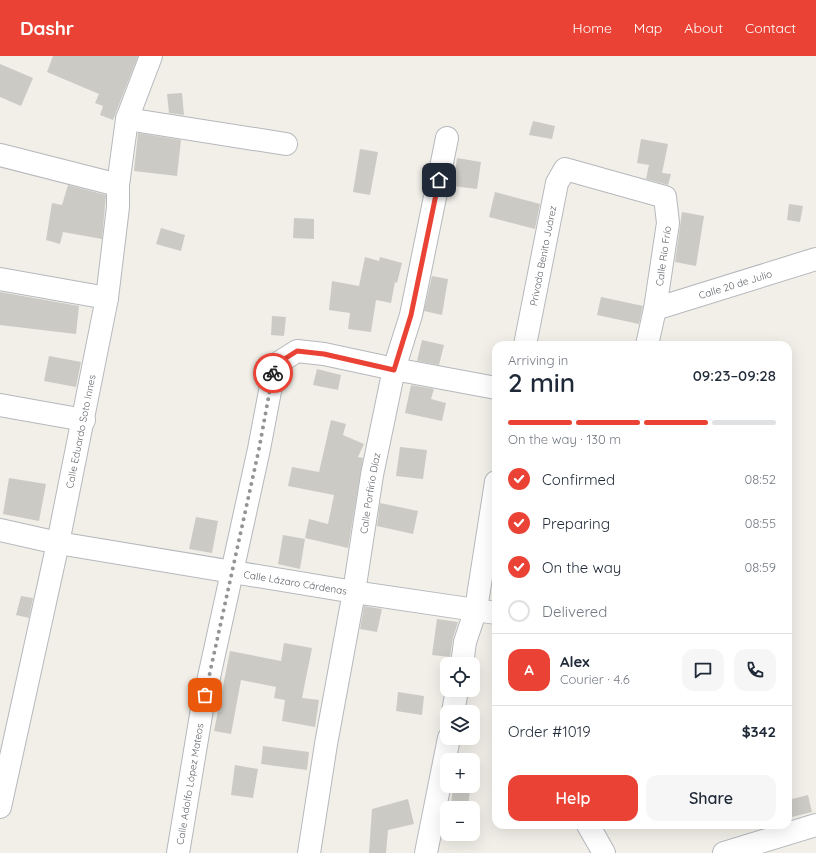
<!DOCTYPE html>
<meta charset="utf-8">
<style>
:root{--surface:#fff;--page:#f6f6f7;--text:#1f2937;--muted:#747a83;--line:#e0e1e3;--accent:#ea4335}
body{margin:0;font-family:Quicksand,sans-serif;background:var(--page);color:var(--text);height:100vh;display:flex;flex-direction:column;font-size:15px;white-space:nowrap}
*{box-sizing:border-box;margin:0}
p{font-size:13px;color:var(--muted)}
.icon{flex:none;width:22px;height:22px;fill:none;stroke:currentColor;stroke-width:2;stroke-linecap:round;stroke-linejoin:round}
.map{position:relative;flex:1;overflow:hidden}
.side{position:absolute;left:492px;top:285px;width:300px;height:488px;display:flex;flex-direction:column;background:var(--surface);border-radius:12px;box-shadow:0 4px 16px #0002}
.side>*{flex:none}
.fabs{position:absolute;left:440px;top:601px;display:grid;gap:8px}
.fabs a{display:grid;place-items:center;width:40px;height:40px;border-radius:8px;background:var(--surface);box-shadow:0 4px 16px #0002;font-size:20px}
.pin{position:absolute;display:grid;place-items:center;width:34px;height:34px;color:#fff;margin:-17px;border-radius:8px;box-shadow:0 2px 6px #0006}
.courier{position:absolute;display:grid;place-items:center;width:40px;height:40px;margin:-20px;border:3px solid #ea4335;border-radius:50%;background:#fff;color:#222;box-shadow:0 1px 5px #0007}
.headline em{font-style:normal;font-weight:600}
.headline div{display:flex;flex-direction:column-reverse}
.headline{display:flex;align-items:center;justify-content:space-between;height:68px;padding:0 16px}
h1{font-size:26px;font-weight:600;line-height:30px}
.bar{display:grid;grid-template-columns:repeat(4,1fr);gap:6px 4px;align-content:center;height:48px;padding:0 16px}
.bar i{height:5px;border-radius:3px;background:var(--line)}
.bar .active{background:var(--accent)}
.bar p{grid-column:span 4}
.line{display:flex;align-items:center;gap:10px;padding:0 16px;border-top:1px solid var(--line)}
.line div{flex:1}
.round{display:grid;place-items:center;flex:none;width:42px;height:42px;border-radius:12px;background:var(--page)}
ol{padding:0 16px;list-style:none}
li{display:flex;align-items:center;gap:12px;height:44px}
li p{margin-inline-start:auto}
li .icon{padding:4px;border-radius:50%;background:var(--accent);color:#fff;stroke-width:4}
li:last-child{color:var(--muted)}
li i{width:22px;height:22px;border:2px solid var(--line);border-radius:50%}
.cta{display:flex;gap:8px;margin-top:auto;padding:8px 16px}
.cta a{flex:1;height:46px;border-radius:12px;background:var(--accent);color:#fff;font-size:16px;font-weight:600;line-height:46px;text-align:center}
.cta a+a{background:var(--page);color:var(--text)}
header{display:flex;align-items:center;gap:24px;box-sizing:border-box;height:56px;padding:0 20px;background:var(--accent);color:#fff}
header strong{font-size:19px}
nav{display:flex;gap:22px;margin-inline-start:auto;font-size:14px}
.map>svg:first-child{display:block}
.building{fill:#cccac5}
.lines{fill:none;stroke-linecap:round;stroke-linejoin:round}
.minor-casing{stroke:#b5b8bc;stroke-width:24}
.minor{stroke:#fff;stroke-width:22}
.done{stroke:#929495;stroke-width:4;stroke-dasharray:0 7.2}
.route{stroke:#ea4335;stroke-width:5}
.labels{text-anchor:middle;stroke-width:3.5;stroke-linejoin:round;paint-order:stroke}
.street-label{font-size:10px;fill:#5f6368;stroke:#fff}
</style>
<header>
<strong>Dashr</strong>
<nav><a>Home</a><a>Map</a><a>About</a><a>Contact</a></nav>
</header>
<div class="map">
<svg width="816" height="797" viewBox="0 0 816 797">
<rect width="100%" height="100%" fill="#f1efe8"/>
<path class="building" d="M53 0H138L113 64 100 59 103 50 95 47 99 38 47 16Z
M0 8 33 22 21 50 0 41Z
M182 37 184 59 169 57 167 38Z
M533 65 555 70 552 83 529 79Z
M138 77 181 84 177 120 134 115Z
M641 83 668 88 662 117 671 118 668 129 646 123 649 109 637 107Z
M360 93 378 96 370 139 353 136Z
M457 102 481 106 477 133 453 130Z
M68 129 106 139 102 183 63 176 60 188 46 184 52 147 62 149Z
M495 136 540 148 535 173 489 161Z
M789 148 803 150 800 166 787 164Z
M682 156 704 160 696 210 675 206Z
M294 162 314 163V183L293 182Z
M161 172 185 179 181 195 156 188Z
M365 201 379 205 380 201 402 207 397 227 395 226 391 247 376 244 371 276 348 273 350 257 329 254 332 225 359 230Z
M432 220 448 223 442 259 424 255Z
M0 236 79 250 76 278 0 269Z
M601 241 643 250 639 268 597 259Z
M272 260 286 261 284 280 271 279Z
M422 284 444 289 439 309 417 305Z
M49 300 81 306 76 331 44 325Z
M317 313 341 319 338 334 313 329Z
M411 329 434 333 431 343 446 347 442 365 405 357Z
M331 364 346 368 343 379 364 388 358 401 363 402 348 492 305 482 309 463 328 468 334 439 288 430 292 411 319 416Z
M400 391 427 394 423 423 396 420Z
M9 422 46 428 39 465 3 458Z
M380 447 418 455 413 478 377 470Z
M196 461 218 465 212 497 189 493Z
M283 479 305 483 300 513 278 508Z
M21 540 33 542 29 562 16 559Z
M364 550 382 553 377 576 360 573Z
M437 563 458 566 453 582 450 601 432 599Z
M284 587 312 592 302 642 319 644 315 671 282 665 285 644 274 642 276 631 241 624 231 678 214 675 230 595 281 605Z
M398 636 424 640 422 659 396 655Z
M263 690 309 696 307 714 261 708Z
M235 709 258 713 253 742 231 739Z
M453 732 470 734 468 750 451 748Z
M808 739 812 756 788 762V744Z
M408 743 414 768 388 774 386 797H369L372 753Z"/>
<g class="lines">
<g class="minor-casing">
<g id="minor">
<path d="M127 63 286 88"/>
<path d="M0 99 118 129"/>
<path d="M0 223 107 242"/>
<path id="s1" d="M655 253 816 203"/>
<path id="s2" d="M525 289 557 127 565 113 665 141 668 167 655 253 647 289"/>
<path d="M0 349 84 364"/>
<path id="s3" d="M0 474 58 487 354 536 496 557"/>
<path d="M462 608 465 586 476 553 496 426"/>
<path d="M453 656 457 634"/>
<path id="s4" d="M0 751 58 487 107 242 118 151V129L127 63 151 0"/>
<path d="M588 769 604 797"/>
<path id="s5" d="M178 797 202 653 259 393 275 309 297 295 324 298 394 313 496 332"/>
<path id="s6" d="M309 797 326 688 354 536 372 419 394 313 411 259 447 82"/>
<path d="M426 797 449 682"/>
<path d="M724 797 816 769"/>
</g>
</g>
<use href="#minor" class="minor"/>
</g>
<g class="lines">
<path class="done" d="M205 639 259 393 273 317"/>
<path class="route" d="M273 317 275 309 297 295 324 298 394 314 411 259 439 124"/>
</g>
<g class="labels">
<g class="street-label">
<text dy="4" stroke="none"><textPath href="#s2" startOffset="91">Privada Benito Juárez</textPath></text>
<text transform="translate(663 200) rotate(-82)" y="4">Calle Río Frío</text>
<text dy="4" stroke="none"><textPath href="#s1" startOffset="84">Calle 20 de Julio</textPath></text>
<text dy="4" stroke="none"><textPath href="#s4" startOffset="384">Calle Eduardo Soto Innes</textPath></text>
<text dy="4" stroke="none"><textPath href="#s6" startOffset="365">Calle Porfirio Díaz</textPath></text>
<text dy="4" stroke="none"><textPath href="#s3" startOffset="300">Calle Lázaro Cárdenas</textPath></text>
<text dy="4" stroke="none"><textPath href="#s5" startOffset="70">Calle Adolfo López Mateos</textPath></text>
</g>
</g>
</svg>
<div class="fabs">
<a><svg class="icon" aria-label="locate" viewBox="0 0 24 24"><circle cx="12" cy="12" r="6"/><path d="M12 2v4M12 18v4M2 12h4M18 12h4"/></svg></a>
<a><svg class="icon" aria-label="layers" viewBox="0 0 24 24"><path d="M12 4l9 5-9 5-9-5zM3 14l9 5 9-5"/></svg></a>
<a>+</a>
<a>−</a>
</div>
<div class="pin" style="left:205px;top:639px;background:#ea580c"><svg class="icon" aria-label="bag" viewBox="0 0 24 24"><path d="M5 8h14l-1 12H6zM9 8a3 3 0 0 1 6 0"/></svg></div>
<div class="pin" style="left:439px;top:124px;background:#1f2937"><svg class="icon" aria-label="home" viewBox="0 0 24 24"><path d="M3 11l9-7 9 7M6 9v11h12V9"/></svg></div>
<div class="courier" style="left:273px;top:317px"><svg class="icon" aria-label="bike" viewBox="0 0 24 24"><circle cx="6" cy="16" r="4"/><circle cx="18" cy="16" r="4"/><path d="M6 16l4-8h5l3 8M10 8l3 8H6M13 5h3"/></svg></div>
<section class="side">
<div class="headline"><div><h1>2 min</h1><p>Arriving in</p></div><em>09:23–09:28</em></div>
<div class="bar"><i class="active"></i><i class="active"></i><i class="active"></i><i></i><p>On the way · 130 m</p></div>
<ol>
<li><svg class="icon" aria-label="check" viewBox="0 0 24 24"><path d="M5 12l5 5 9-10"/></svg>Confirmed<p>08:52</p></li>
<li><svg class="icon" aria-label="check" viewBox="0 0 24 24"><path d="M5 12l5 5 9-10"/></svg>Preparing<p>08:55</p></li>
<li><svg class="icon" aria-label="check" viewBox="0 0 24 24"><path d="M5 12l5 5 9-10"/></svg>On the way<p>08:59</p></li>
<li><i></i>Delivered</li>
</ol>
<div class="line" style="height:72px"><b class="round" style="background:var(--accent);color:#fff">A</b><div><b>Alex</b><p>Courier · 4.6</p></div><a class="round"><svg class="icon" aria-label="chat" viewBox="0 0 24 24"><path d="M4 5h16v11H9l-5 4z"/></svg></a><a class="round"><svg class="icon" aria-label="phone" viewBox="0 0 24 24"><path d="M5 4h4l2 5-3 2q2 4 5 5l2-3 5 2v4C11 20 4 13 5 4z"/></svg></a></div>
<div class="line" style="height:52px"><div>Order #1019</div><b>$342</b></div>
<div class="cta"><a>Help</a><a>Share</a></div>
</section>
</div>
